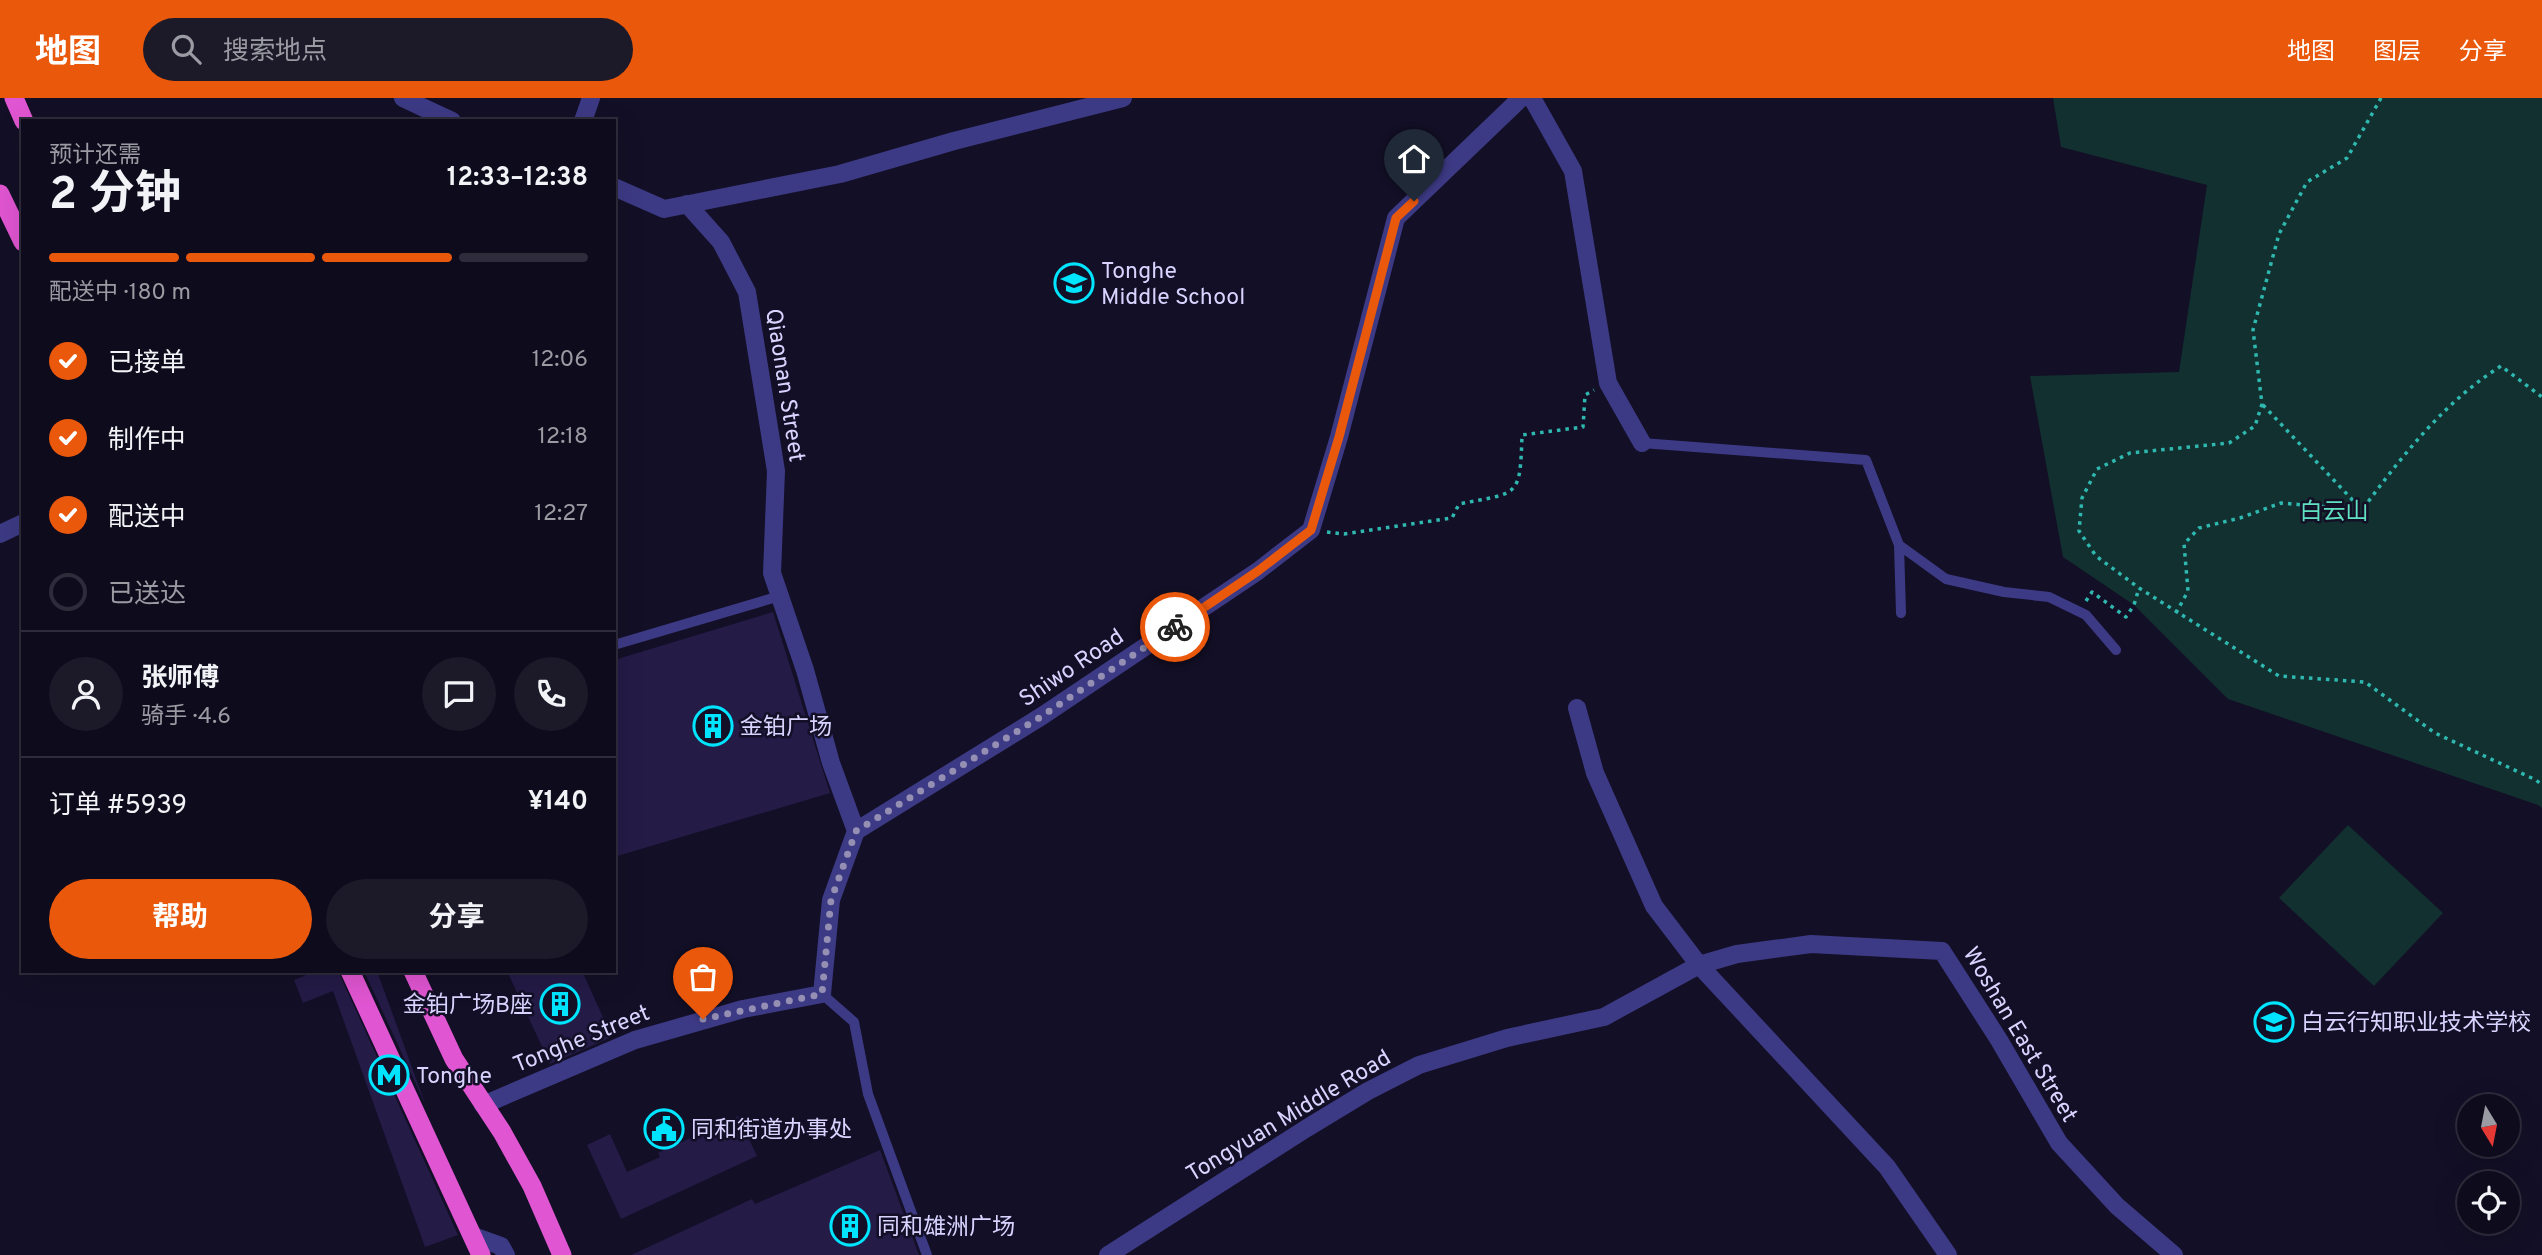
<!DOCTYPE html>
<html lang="zh">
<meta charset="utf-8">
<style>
:root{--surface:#0e0b1c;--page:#1c1929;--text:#f1f3f6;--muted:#9b9ba3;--line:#2e2b3b;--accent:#ea580c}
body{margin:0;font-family:Overpass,"Noto Sans SC",sans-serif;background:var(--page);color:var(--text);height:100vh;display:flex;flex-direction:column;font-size:26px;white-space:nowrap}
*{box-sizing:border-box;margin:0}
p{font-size:23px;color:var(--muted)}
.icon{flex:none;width:38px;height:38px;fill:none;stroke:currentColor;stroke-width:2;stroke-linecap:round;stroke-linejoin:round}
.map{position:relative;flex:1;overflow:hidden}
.details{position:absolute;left:21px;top:21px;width:595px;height:854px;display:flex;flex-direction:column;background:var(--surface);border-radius:0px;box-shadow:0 7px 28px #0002,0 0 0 2px var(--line)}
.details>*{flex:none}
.needle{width:46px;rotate:170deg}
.fabs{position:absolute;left:2457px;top:996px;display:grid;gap:14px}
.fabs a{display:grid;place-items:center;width:63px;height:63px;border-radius:50%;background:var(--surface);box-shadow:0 7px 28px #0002,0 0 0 2px var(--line);font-size:35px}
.pin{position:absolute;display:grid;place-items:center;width:60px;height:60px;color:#fff;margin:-72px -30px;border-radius:50% 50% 50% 0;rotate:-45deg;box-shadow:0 0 7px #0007}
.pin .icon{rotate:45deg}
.courier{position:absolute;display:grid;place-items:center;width:70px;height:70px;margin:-35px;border:5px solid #ea580c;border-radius:50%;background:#fff;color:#222;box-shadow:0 2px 9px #0007}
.overview em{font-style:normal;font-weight:700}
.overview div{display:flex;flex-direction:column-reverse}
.overview{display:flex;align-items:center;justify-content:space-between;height:119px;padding:0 28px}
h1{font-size:46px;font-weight:700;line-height:52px}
.bar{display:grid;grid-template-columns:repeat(4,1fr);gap:10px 7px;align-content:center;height:84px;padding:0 28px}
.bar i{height:9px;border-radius:5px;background:var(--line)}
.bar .active{background:var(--accent)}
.bar p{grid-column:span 4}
.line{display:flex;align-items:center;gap:18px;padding:0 28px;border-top:2px solid var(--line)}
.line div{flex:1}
.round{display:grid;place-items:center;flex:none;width:74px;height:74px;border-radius:37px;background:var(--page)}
ol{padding:0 28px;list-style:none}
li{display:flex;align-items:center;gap:21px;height:77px}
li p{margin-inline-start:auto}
li .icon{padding:7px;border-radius:50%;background:var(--accent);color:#fff;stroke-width:4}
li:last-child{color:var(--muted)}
li i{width:38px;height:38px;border:4px solid var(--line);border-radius:50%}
.primary-button{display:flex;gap:14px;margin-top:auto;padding:14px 28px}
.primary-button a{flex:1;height:80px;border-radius:42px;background:var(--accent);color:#fff;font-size:28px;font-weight:700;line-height:80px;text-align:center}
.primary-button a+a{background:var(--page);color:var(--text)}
header{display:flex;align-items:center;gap:42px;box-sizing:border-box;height:98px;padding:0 35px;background:var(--accent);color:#fff}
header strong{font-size:33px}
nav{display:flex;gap:38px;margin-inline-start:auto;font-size:24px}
.search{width:490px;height:63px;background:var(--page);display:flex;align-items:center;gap:18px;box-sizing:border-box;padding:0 24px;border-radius:38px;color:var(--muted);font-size:26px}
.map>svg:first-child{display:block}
.green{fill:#12302f}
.building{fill:#241b47}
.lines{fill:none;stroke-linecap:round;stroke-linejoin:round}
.path{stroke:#2fb8b0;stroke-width:3.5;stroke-dasharray:3.5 5;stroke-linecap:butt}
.service{stroke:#3d3a85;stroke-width:10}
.minor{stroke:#3d3a85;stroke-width:18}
.tertiary{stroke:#3d3a85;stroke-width:18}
.trunk{stroke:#e055d1;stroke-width:19}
.done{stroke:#948fb3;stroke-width:7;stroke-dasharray:0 12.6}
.route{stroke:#ea580c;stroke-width:9}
.labels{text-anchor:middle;stroke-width:5;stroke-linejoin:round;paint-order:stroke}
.poi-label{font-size:23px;fill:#d9d4ff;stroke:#130f26;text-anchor:start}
.street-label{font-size:23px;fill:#d9d4ff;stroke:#130f26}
.park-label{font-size:23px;fill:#5fe0c0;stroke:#130f26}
</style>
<header>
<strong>地图</strong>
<div class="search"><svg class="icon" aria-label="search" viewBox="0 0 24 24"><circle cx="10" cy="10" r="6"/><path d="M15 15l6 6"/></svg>搜索地点</div>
<nav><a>地图</a><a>图层</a><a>分享</a></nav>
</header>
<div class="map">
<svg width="2542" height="1157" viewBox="0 0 2542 1157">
<rect width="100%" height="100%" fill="#130f26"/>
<path class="green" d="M2053 0H2542V710L2538 707 2228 601 2134 507 2063 459 2030 278 2179 274 2207 87 2061 49Z
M2348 727 2443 815 2374 888 2279 800Z"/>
<path class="building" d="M773 514 830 695 614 759V562Z
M316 873H338L458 1137 425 1149 333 893 303 905 294 882Z
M364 873H377L426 1008Z
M507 873H582L612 939 550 966Z
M738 1018 757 1058 621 1121 587 1047 610 1036 627 1074 660 1059 658 1055Z
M880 1052 919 1157H631L752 1101 755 1106Z"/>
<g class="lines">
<path class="path" d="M2381 0 2347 60 2307 84 2279 136 2253 232 2262 306 2255 328 2229 345 2130 355 2097 371 2082 400 2079 433 2096 458 2139 490 2279 578 2365 584 2435 635 2536 682 2542 687
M2263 307 2361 411
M1327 434 1344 436 1452 420 1459 406C1519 394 1520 401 1522 337L1583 329 1585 297 1594 292
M2086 503 2092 494 2126 519 2134 507 2139 490
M2176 515 2188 493 2184 446 2199 430 2240 420 2281 405 2362 412C2402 358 2444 304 2501 268L2542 299
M297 873 300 880"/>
<path class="service" d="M1642 345 1866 362 1899 447 1901 515
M1899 447 1946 481 2004 494 2049 499 2086 517 2116 552
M614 547 780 498
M822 896 854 924 868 996 927 1157"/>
<path class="minor" d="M1532 0 1573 73 1608 285 1642 345
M614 89 664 111 840 76 954 43 1123 0
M687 106 721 144 747 194 776 373 772 475 805 572 831 665 856 733
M0 436 23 425
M1577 610 1595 675 1654 808 1699 867 1887 1069 1948 1157
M483 1007 635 942 743 911 822 896 831 802 856 733 1042 618 1258 473 1311 432 1339 339 1396 120 1521 0
M1108 1157 1307 1030 1368 993 1419 967 1507 940 1604 919 1699 867 1737 856 1811 846 1942 853 1999 942 2059 1045 2117 1108 2174 1157"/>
<path class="tertiary" d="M403 0 452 23
M583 23 591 0
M473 1138 501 1148 506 1157"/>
<path class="trunk" d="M14 0 24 23
M0 96 23 144
M350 873 481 1157
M413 873 454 961 502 1034 532 1088 562 1157"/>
</g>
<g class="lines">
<path class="done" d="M703 921 822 896 831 802 856 733 1042 618 1175 529"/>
<path class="route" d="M1175 529 1258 473 1311 432 1339 339 1396 120 1414 103"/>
</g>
<defs>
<g id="school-ring" transform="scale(2.0125)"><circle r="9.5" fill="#130f26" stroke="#00e5ff" stroke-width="1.5"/><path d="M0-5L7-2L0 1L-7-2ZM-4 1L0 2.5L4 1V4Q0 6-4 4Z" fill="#00e5ff"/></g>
<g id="building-ring" transform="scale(2.0125)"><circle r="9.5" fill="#130f26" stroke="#00e5ff" stroke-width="1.5"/><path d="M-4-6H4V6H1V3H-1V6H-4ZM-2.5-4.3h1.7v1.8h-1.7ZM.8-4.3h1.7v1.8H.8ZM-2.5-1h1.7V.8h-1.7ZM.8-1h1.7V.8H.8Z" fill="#00e5ff"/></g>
<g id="metro-ring" transform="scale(2.0125)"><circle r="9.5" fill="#130f26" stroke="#00e5ff" stroke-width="1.5"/><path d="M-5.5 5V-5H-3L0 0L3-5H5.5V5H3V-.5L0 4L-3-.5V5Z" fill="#00e5ff"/></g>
<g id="civic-ring" transform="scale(2.0125)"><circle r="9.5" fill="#130f26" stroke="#00e5ff" stroke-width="1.5"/><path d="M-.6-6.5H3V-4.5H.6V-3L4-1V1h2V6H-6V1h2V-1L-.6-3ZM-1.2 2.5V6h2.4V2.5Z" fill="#00e5ff"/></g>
</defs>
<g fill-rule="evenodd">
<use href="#school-ring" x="1074" y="185"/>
<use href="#building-ring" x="713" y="628"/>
<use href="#building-ring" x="560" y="906"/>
<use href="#school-ring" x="2274" y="924"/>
<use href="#metro-ring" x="389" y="977"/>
<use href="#civic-ring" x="664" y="1031"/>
<use href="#building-ring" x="850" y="1128"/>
</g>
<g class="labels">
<g class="poi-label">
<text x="1101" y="180">Tonghe<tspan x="1101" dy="26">Middle School</tspan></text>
<text x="740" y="636">金铂广场</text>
<text x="533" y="914" text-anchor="end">金铂广场B座</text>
<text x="2301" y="932">白云行知职业技术学校</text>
<text x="416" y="985">Tonghe</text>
<text x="691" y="1039">同和街道办事处</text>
<text x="877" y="1136">同和雄洲广场</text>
</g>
<g class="street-label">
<text transform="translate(786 287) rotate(81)" y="8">Qiaonan Street</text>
<text transform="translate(1071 569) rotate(-34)" y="8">Shiwo Road</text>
<text transform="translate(2021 936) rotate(59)" y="8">Woshan East Street</text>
<text transform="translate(581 940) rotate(-22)" y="8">Tonghe Street</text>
<text transform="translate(1288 1017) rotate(-31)" y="8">Tongyuan Middle Road</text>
</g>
<g class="park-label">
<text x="2334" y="421">白云山</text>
</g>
</g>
</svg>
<div class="fabs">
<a><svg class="needle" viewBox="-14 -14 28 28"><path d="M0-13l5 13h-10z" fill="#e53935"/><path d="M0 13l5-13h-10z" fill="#9b9ba3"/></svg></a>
<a><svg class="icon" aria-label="locate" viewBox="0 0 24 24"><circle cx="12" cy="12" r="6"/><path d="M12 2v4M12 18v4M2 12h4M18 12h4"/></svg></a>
</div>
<div class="pin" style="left:703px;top:921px;background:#ea580c"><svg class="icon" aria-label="bag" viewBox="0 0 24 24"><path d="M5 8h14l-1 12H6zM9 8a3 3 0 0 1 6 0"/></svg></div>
<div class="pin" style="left:1414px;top:103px;background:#1f2937"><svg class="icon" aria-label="home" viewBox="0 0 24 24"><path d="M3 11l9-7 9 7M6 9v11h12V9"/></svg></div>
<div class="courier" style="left:1175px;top:529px"><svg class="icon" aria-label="bike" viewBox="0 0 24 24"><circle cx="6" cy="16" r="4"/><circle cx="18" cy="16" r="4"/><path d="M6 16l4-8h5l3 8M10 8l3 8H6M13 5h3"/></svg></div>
<section class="details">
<div class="overview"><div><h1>2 分钟</h1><p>预计还需</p></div><em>12:33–12:38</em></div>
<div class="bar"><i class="active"></i><i class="active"></i><i class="active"></i><i></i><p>配送中 · 180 m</p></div>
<ol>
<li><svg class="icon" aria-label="check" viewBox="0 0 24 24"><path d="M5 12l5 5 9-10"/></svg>已接单<p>12:06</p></li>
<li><svg class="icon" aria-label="check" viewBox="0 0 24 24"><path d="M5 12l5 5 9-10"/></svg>制作中<p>12:18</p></li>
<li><svg class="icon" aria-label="check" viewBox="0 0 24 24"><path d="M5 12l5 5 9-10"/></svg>配送中<p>12:27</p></li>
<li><i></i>已送达</li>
</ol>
<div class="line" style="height:126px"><a class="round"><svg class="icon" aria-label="person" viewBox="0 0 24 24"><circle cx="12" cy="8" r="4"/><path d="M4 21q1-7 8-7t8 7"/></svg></a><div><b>张师傅</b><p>骑手 · 4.6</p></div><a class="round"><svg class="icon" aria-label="chat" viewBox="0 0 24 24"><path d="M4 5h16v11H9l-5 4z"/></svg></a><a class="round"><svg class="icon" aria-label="phone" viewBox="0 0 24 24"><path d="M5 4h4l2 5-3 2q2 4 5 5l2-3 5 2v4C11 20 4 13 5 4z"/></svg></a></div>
<div class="line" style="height:91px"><div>订单 #5939</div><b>¥140</b></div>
<div class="primary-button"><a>帮助</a><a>分享</a></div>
</section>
</div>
